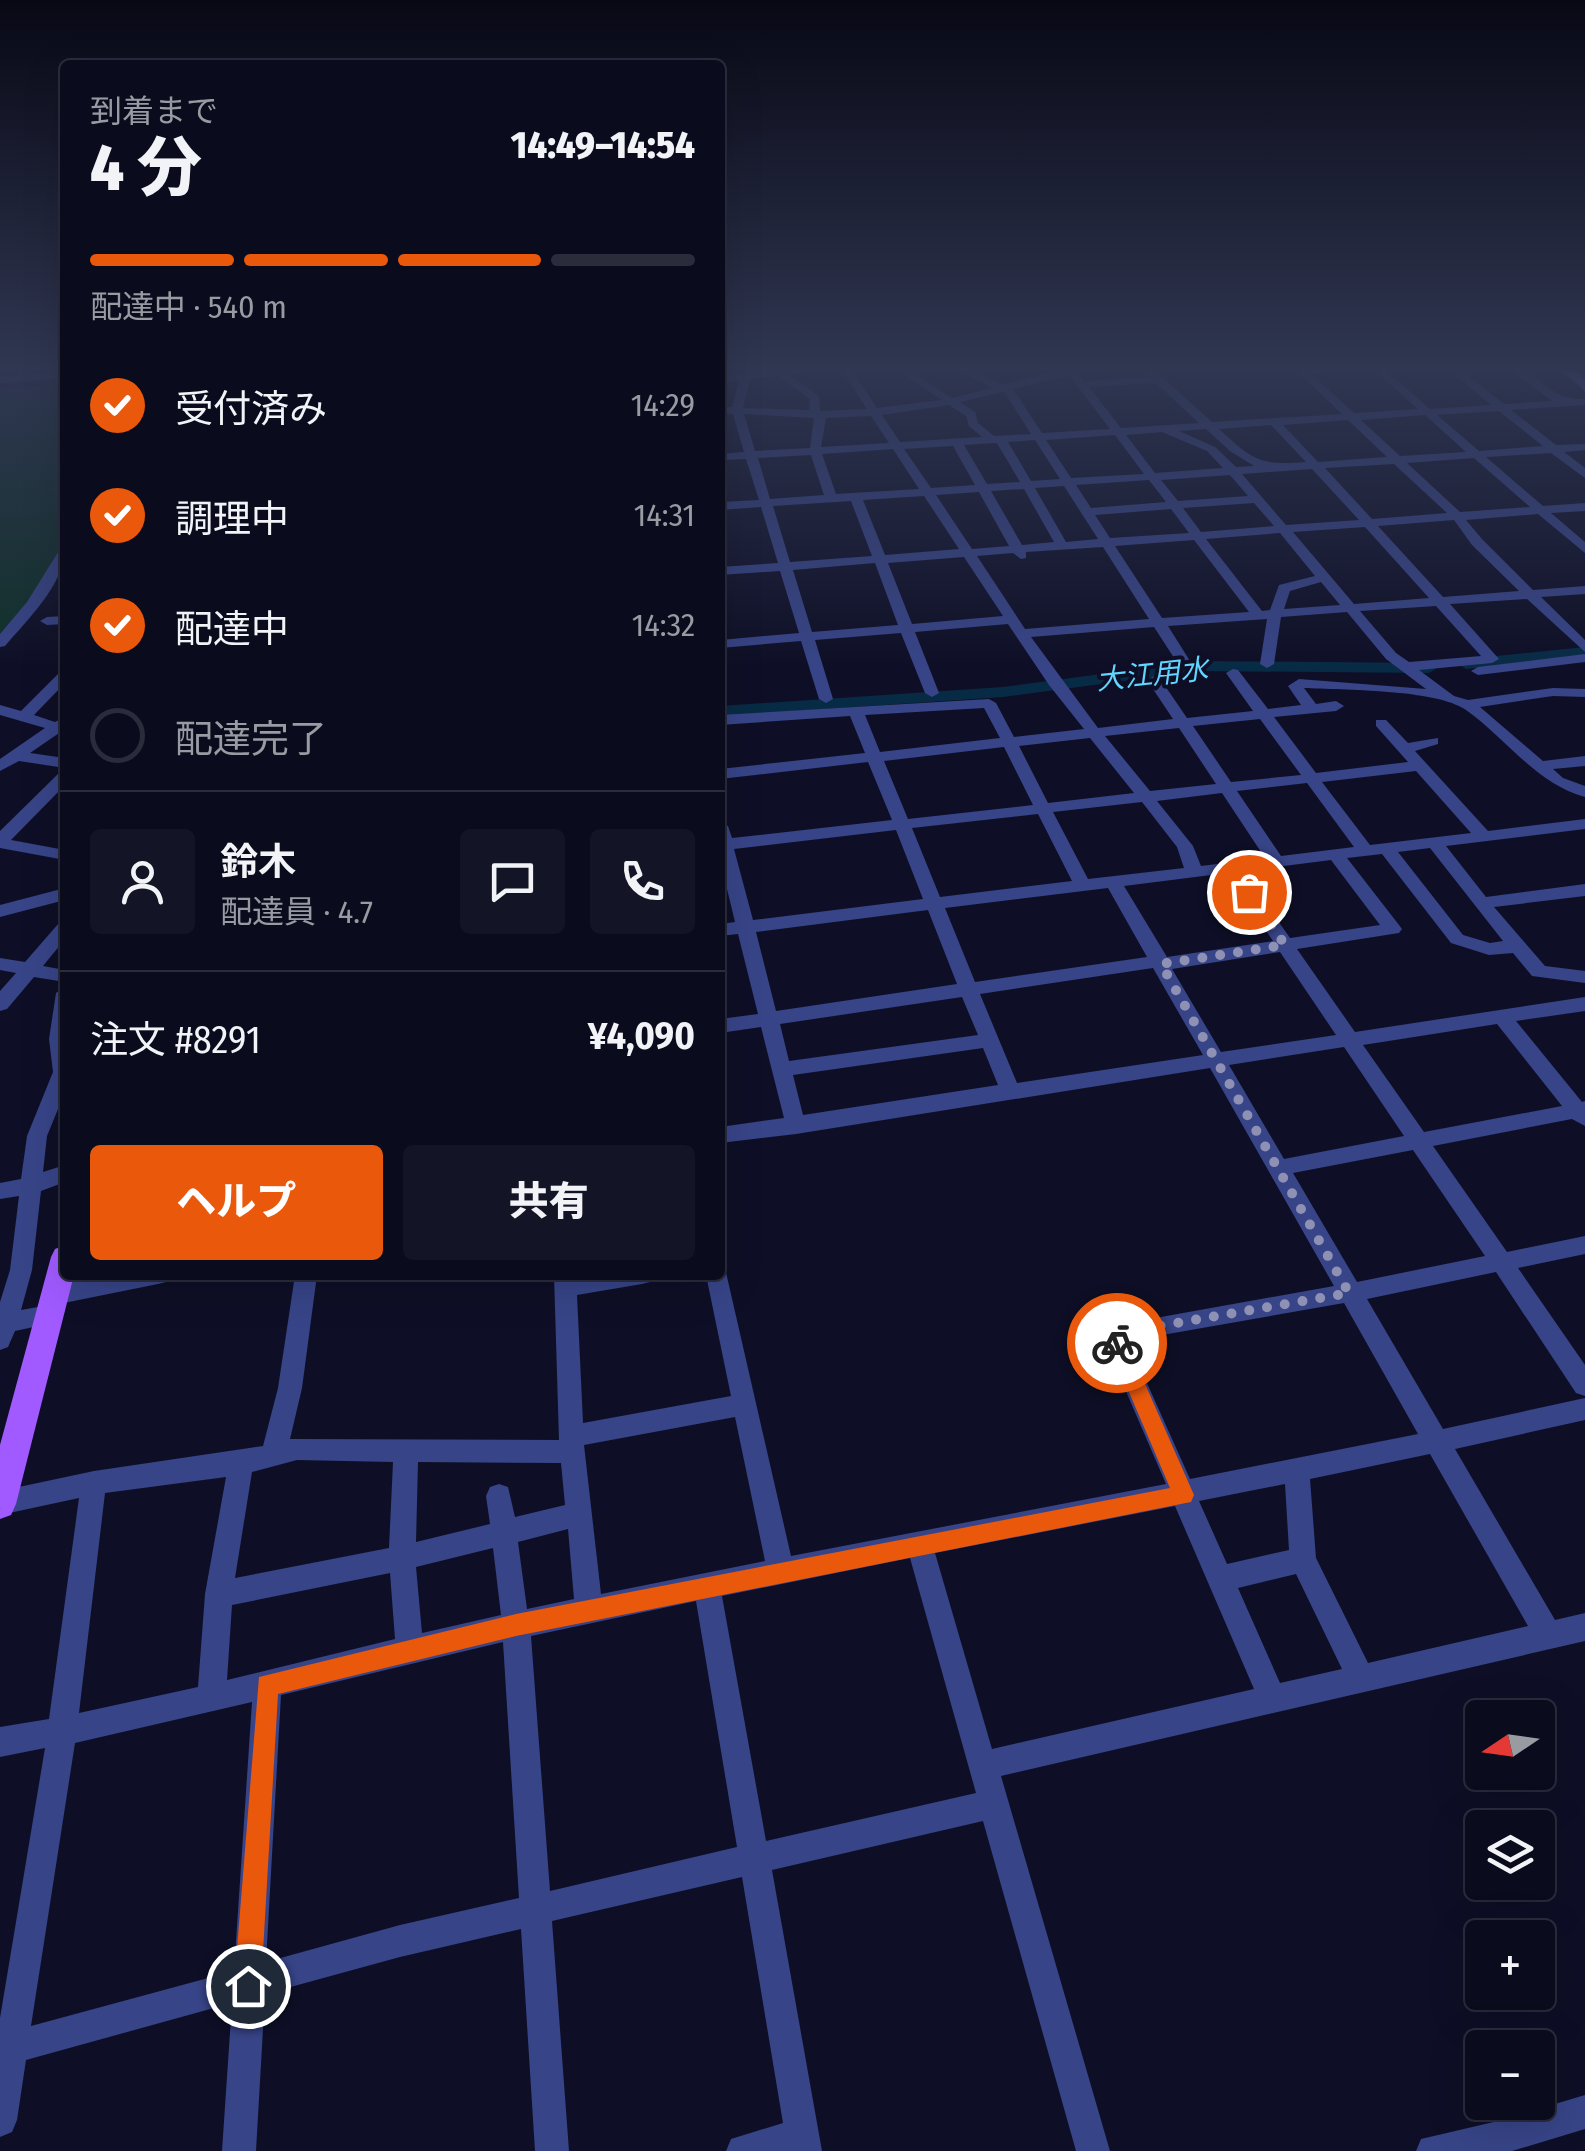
<!DOCTYPE html>
<html lang="ja">
<meta charset="utf-8">
<style>
:root{--surface:#0a0b1c;--page:#131425;--text:#f1f3f6;--muted:#999ba3;--line:#2a2b3b;--accent:#ea580c}
body{margin:0;font-family:"Fira Sans Condensed","Noto Sans JP",sans-serif;background:var(--page);color:var(--text);height:100vh;display:flex;flex-direction:column;font-size:38px;white-space:nowrap}
*{box-sizing:border-box;margin:0}
p{font-size:32px;color:var(--muted)}
.icon{flex:none;width:55px;height:55px;fill:none;stroke:currentColor;stroke-width:2;stroke-linecap:round;stroke-linejoin:round}
.map{position:relative;flex:1;overflow:hidden}
.sheet{position:absolute;left:60px;top:60px;width:665px;height:1220px;display:flex;flex-direction:column;background:var(--surface);border-radius:10px;box-shadow:0 10px 40px #0002,0 0 0 2px var(--line)}
.sheet>*{flex:none}
.needle{width:65px;rotate:257deg}
.buttons{position:absolute;left:1465px;top:1700px;display:grid;gap:20px}
.buttons a{display:grid;place-items:center;width:90px;height:90px;border-radius:10px;background:var(--surface);box-shadow:0 10px 40px #0002,0 0 0 2px var(--line);font-size:50px}
.pin{position:absolute;display:grid;place-items:center;width:85px;height:85px;color:#fff;margin:-42px;border:5px solid #fff;border-radius:50%;box-shadow:0 2px 10px #0007}
.courier{position:absolute;display:grid;place-items:center;width:100px;height:100px;margin:-50px;border:8px solid #ea580c;border-radius:50%;background:#fff;color:#222;box-shadow:0 2px 12px #0007}
.summary em{font-style:normal;font-weight:800}
.summary div{display:flex;flex-direction:column-reverse}
.summary{display:flex;align-items:center;justify-content:space-between;height:170px;padding:0 30px}
h1{font-size:65px;font-weight:800;line-height:75px}
.bar{display:grid;grid-template-columns:repeat(4,1fr);gap:15px 10px;align-content:center;height:120px;padding:0 30px}
.bar i{height:12px;border-radius:8px;background:var(--line)}
.bar .on{background:var(--accent)}
.bar p{grid-column:span 4}
.line{display:flex;align-items:center;gap:25px;padding:0 30px;border-top:2px solid var(--line)}
.line div{flex:1}
.round{display:grid;place-items:center;flex:none;width:105px;height:105px;border-radius:10px;background:var(--page)}
ol{padding:0 30px;list-style:none}
li{display:flex;align-items:center;gap:30px;height:110px}
li p{margin-inline-start:auto}
li .icon{padding:10px;border-radius:50%;background:var(--accent);color:#fff;stroke-width:4}
li:last-child{color:var(--muted)}
li i{width:55px;height:55px;border:5px solid var(--line);border-radius:50%}
.button{display:flex;gap:20px;margin-top:auto;padding:20px 30px}
.button a{flex:1;height:115px;border-radius:10px;background:var(--accent);color:#fff;font-size:40px;font-weight:800;line-height:115px;text-align:center}
.button a+a{background:var(--page);color:var(--text)}
.map>svg:first-child{display:block}
.green{fill:#103029}
.lines{fill:none;stroke-linecap:round;stroke-linejoin:round}
.river{fill:#082b45;fill-rule:evenodd}
.minor{fill:#374487;fill-rule:evenodd}
.major{fill:#a05aff;fill-rule:evenodd}
.route{fill:#ea580c}
.done{stroke:#8e91b3;stroke-width:10;stroke-dasharray:0 18}
.labels{text-anchor:middle;stroke-width:8;stroke-linejoin:round;paint-order:stroke}
.far-water-label{font-size:28px;font-style:italic;fill:#61d6ff;stroke:#0e0f26}
</style>
<div class="map">
<svg width="1585" height="2151" viewBox="0 0 1585 2151">
<rect width="100%" height="100%" fill="#0e0f26"/>
<path class="green" d="M65 384V543L24 608 0 635V389Z"/>
<g class="lines">
<path class="river" d="M1585 647V657L1466 669 1458 664 1466 659Z
M1200 661 1429 663 1437 668 1429 673 1200 671 1003 697 720 716V706L1003 687Z"/>
<path class="minor" d="M835 368 790 375 819 396 820 411 867 409 840 368H850L877 408 942 400 893 368H905L952 398 993 388 953 368H966L1004 385 1064 368H1088L1078 372 1084 381 1150 377 1141 368H1152L1212 422 1342 414 1294 368H1353L1348 371 1311 374 1354 413 1418 409 1372 368H1383L1430 409 1491 405 1447 368H1505L1500 371 1466 374 1504 404 1552 401 1509 368C1541 368 1545 401 1585 399V405L1511 410 1556 445 1585 444V450L1564 452 1585 468V478L1551 453 1486 457 1543 506 1585 503V511L1551 513 1585 542V553L1538 514 1466 520 1482 539 1533 590 1585 586V594L1541 597 1585 640V652L1527 599 1450 604 1499 659 1492 663 1419 670 1454 696 1468 700 1553 688 1585 689V697L1553 696 1480 707 1543 761 1585 756V766L1553 769 1563 778 1585 786V797C1535 783 1507 739 1466 710 1436 689 1342 690 1304 688L1316 704 1336 701 1344 706 1336 711 1274 717 1316 773 1408 762 1376 726V720H1386L1408 743 1438 738V744L1415 751 1488 831 1585 819V829L1446 846 1486 897 1585 884V896L1494 907 1545 966 1585 971V983L1532 976 1513 953 1489 955 1451 943 1382 854 1347 858 1399 925 1402 929 1399 933 1297 949 1355 1032 1585 997V1011L1516 1021 1582 1102 1585 1101V1126L1572 1119 1433 1146 1507 1252 1585 1236V1254L1518 1268 1585 1365V1396L1576 1393 1496 1272 1367 1299 1443 1429 1585 1398V1420L1455 1449 1555 1620 1585 1613V1641L1001 1776 1110 2151H1076L983 1821 772 1870 822 2151H726L731 2139 783 2123 742 1877 552 1921 569 2151H535L521 1929 400 1957 265 1994 256 2151H222L232 2003 26 2060 17 2120 12 2132 0 2137V2018L45 1748 0 1757V1727L49 1719 79 1498 0 1515V1491L94 1471 263 1446 278 1388 295 1275H317L302 1388 290 1439 559 1440 554 1275H653L650 1282 642 1284 577 1295 583 1423 731 1396 706 1275H720V1267L725 1268 791 1556 1166 1484 1103 1338 1111 1326 1334 1286 1210 1068 796 1134 720 1143V1127L784 1118 761 1027 720 1033V1019L758 1014 738 934 720 936V924L735 922 720 860V821L728 826 732 838 892 820 868 762 720 779V769L865 753 850 716 720 725V715L989 699 996 703 1014 737 1084 729 1049 685 1008 624 915 632 939 693 932 697 925 693 901 633 815 640 833 699 826 703 819 699 801 641 720 648V640L799 633 780 571 720 575V567L778 563 761 507 720 510V502L759 500 746 459 720 460V454L744 452 733 414 720 413V407H732L739 380 720 382V376L779 369ZM1069 375 1110 429 1042 433 1013 389ZM778 376 810 399 809 410 743 408 750 379ZM1156 383 1199 423 1121 428 1089 387ZM1002 392 1005 393 1031 434 994 436 978 423 975 412 960 402ZM949 405 966 416 969 426 982 437 900 442 882 415ZM1499 411 1543 446 1479 451 1437 415ZM744 414 814 418 810 448 755 451ZM1425 415 1466 452 1400 456 1361 420ZM871 416 889 443 821 447 826 418ZM1348 420 1387 457 1318 462 1283 425ZM1271 425 1306 462C1259 466 1253 460 1219 429ZM1206 429 1230 451 1254 466 1236 467 1215 447 1179 431ZM1162 432 1207 451 1223 468 1155 473 1126 435ZM1115 435 1144 474 1071 478 1046 440ZM1035 440 1060 479 1031 481 1008 442ZM994 443H997L1020 482 987 484 964 445ZM953 446 975 485 931 488 904 449ZM893 449 919 489 836 494 822 454ZM811 455 824 495 770 499 758 458ZM1474 458 1530 507 1460 512 1407 463ZM1394 464 1447 513 1372 519 1325 468ZM1312 469 1359 520 1286 525 1242 474ZM1230 475 1248 496 1178 501 1161 480ZM1149 480 1166 502 1091 508 1076 485ZM1064 486 1098 539 1066 542 1035 488ZM1024 489 1054 542 1022 545 991 491ZM979 492 1009 546 972 549 936 495ZM924 496 959 549 885 555 863 500ZM851 501 872 556 790 562 773 506ZM1254 503 1274 526 1201 532 1183 508ZM1171 509 1189 533 1110 538 1095 515ZM1454 520 1472 545 1519 591 1443 597 1378 526ZM1365 527 1429 598 1354 604 1293 532ZM1280 533 1315 576 1279 585 1270 610 1262 611 1206 539ZM1194 540 1249 612 1162 618 1115 546ZM1103 547 1149 619 1025 629 977 556 1013 553 1021 559 1026 558V552ZM964 557 1003 616 912 624 888 563ZM875 563 898 625 812 632 793 570ZM1321 582 1340 605 1284 609 1290 591ZM1436 606 1481 656 1409 662 1396 653 1360 611ZM1347 612 1386 659 1426 689 1299 679 1288 686 1301 705 1268 709 1238 670 1233 669 1226 673 1253 711 1187 718 1159 677 1154 676 1147 680 1173 719 1098 728 1031 637 1154 627 1178 664 1183 665 1190 661 1168 626 1267 619 1260 664 1267 668 1274 664 1281 617ZM984 708 1000 738 880 752 865 715ZM1260 719 1301 775 1231 782 1193 726ZM1179 728 1216 784 1150 791 1105 736ZM1090 738 1134 793 1048 803 1019 746ZM1004 747 1033 805 908 819 884 761ZM1416 771 1471 833 1370 845 1322 782ZM1307 783 1354 847 1281 856 1237 791ZM1222 793 1265 858 1201 866 1193 846 1157 801ZM1142 802 1177 847 1184 868 1088 879 1053 812ZM1038 814 1072 881 940 897 912 828ZM896 830 923 899 753 920 734 849ZM1430 848 1503 941 1490 943 1463 935 1398 852ZM1331 860 1380 925 1290 938 1243 871ZM1227 873 1273 941 1167 957 1124 886ZM1108 888 1147 957 975 982 945 908ZM928 910 957 984 776 1011 756 932ZM1280 952 1336 1035 1221 1052 1172 969ZM1153 968 1203 1055 1017 1083 980 994ZM962 997 978 1035 789 1061 780 1024ZM1497 1024 1562 1106 1424 1132 1363 1045ZM1344 1047 1404 1136 1284 1159 1229 1065ZM983 1048 998 1085 803 1115 793 1075ZM1413 1150 1485 1256 1357 1282 1293 1173ZM1344 1303 1418 1434 1190 1479 1128 1341ZM735 1417 765 1561 601 1594 584 1445ZM1430 1454 1528 1626 1368 1663 1316 1558 1310 1479ZM297 1460 393 1462 389 1548 235 1578 252 1472ZM418 1462 561 1463 565 1505 515 1517 508 1487 499 1484 490 1487 486 1496 490 1524 416 1542ZM226 1477 205 1594 198 1687 79 1713 105 1493ZM1285 1484 1289 1550 1227 1564 1199 1501ZM1175 1506 1254 1689 992 1749 935 1553ZM568 1529 574 1599 527 1609 518 1542ZM493 1548 501 1615 422 1633 416 1567ZM910 1558 976 1793 766 1841 722 1596ZM390 1573 395 1639 227 1680 232 1605ZM1296 1574 1342 1669 1280 1683 1238 1588ZM696 1601 737 1847 550 1891 531 1636ZM503 1642 519 1898 400 1925 266 1962 281 1695ZM252 1702 234 1971 31 2026 75 1743Z
M65 372V378L0 383V377Z
M65 548C65 584 27 620 5 646L0 647V634L27 602 60 549Z
M65 616V624L47 625 40 621 47 617Z
M1585 654V662L1478 675 1471 671 1478 667Z
M65 671V683L34 715 55 722 65 717V729L30 753 65 758V768L19 761 0 771V759L45 728 0 715V705L21 711 60 672Z
M65 771V785L11 840 65 850V860L0 848V831L59 773Z
M65 888V900L0 917V905Z
M65 921V939L43 966 65 970V982L34 977 7 1009 0 1011V991L16 973 0 970V958L25 962 59 923Z
M65 986V1092L47 1136 43 1172 65 1165V1182L41 1191 32 1270 21 1310 49 1305 57 1308 61 1315 57 1322 15 1331 8 1347 0 1350V1302L10 1270 19 1196 0 1199V1183L21 1179 27 1136 53 1072 49 1039 56 993Z
M108 1275H169L166 1282 158 1284 54 1305 46 1302 43 1295 46 1288 54 1285Z
M1585 2095V2129L1512 2151H1416L1421 2139 1498 2121Z"/>
<path class="major" d="M1559 368H1573L1585 379V391Z
M65 1245V1275H74L16 1504 11 1515 0 1519V1445L51 1257 55 1249Z"/>
</g>
<linearGradient id="sky" x2="0" y2="1"><stop stop-color="#080815"/><stop offset="0.55" stop-color="#303752"/><stop offset="1" stop-color="#303752" stop-opacity="0"/></linearGradient>
<rect width="1585" height="669" fill="url(#sky)"/>
<path class="route" d="M1117 1334 1127 1343 1194 1495 1191 1502 516 1636 278 1694 261 1986 257 1995 248 1999 238 1995 234 1986 259 1677 516 1614 1170 1488 1108 1343Z"/>
<g class="lines">
<path class="done" d="M1117 1343 1115 1338 1119 1333 1349 1293 1161 964 1285 945 1249 892"/>
</g>
<g class="labels">
<g class="far-water-label">
<text transform="translate(1152 674) rotate(-6)" y="10">大江用水</text>
</g>
</g>
</svg>
<div class="buttons">
<a><svg class="needle" viewBox="-14 -14 28 28"><path d="M0-13l5 13h-10z" fill="#e53935"/><path d="M0 13l5-13h-10z" fill="#999ba3"/></svg></a>
<a><svg class="icon" aria-label="layers" viewBox="0 0 24 24"><path d="M12 4l9 5-9 5-9-5zM3 14l9 5 9-5"/></svg></a>
<a>+</a>
<a>−</a>
</div>
<div class="pin" style="left:1249px;top:892px;background:#ea580c"><svg class="icon" aria-label="bag" viewBox="0 0 24 24"><path d="M5 8h14l-1 12H6zM9 8a3 3 0 0 1 6 0"/></svg></div>
<div class="pin" style="left:248px;top:1986px;background:#1f2937"><svg class="icon" aria-label="home" viewBox="0 0 24 24"><path d="M3 11l9-7 9 7M6 9v11h12V9"/></svg></div>
<div class="courier" style="left:1117px;top:1343px"><svg class="icon" aria-label="bike" viewBox="0 0 24 24"><circle cx="6" cy="16" r="4"/><circle cx="18" cy="16" r="4"/><path d="M6 16l4-8h5l3 8M10 8l3 8H6M13 5h3"/></svg></div>
<section class="sheet">
<div class="summary"><div><h1>4 分</h1><p>到着まで</p></div><em>14:49–14:54</em></div>
<div class="bar"><i class="on"></i><i class="on"></i><i class="on"></i><i></i><p>配達中 · 540 m</p></div>
<ol>
<li><svg class="icon" aria-label="check" viewBox="0 0 24 24"><path d="M5 12l5 5 9-10"/></svg>受付済み<p>14:29</p></li>
<li><svg class="icon" aria-label="check" viewBox="0 0 24 24"><path d="M5 12l5 5 9-10"/></svg>調理中<p>14:31</p></li>
<li><svg class="icon" aria-label="check" viewBox="0 0 24 24"><path d="M5 12l5 5 9-10"/></svg>配達中<p>14:32</p></li>
<li><i></i>配達完了</li>
</ol>
<div class="line" style="height:180px"><a class="round"><svg class="icon" aria-label="person" viewBox="0 0 24 24"><circle cx="12" cy="8" r="4"/><path d="M4 21q1-7 8-7t8 7"/></svg></a><div><b>鈴木</b><p>配達員 · 4.7</p></div><a class="round"><svg class="icon" aria-label="chat" viewBox="0 0 24 24"><path d="M4 5h16v11H9l-5 4z"/></svg></a><a class="round"><svg class="icon" aria-label="phone" viewBox="0 0 24 24"><path d="M5 4h4l2 5-3 2q2 4 5 5l2-3 5 2v4C11 20 4 13 5 4z"/></svg></a></div>
<div class="line" style="height:130px"><div>注文 #8291</div><b>¥4,090</b></div>
<div class="button"><a>ヘルプ</a><a>共有</a></div>
</section>
</div>
